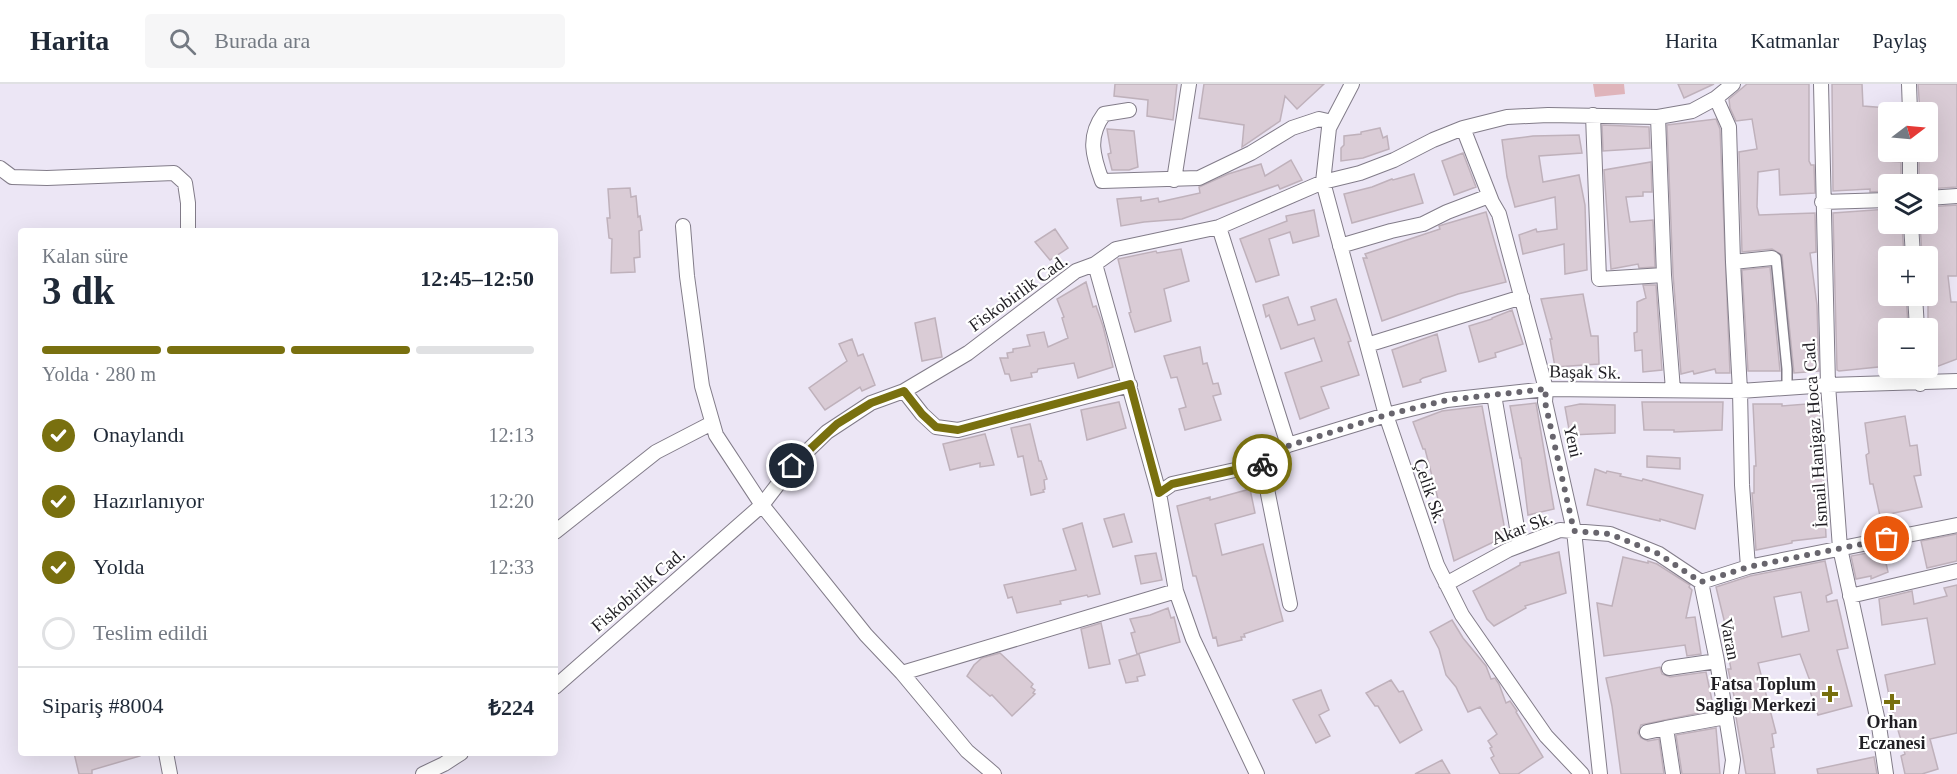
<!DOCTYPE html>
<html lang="tr">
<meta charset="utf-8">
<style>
:root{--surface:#fff;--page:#f6f6f7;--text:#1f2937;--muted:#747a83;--line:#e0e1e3;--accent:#79700f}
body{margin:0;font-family:Georgia,serif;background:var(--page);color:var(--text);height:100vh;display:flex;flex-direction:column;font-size:22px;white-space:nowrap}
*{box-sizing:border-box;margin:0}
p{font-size:20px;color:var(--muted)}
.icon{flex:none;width:33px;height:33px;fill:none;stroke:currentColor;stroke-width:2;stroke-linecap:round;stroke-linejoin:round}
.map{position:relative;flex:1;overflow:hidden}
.details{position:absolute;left:18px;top:144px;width:540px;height:528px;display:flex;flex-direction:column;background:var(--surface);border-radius:6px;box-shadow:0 6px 24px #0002}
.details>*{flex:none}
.needle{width:39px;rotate:74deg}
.fabs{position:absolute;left:1878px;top:18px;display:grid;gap:12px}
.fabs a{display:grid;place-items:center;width:60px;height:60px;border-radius:6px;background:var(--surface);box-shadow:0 6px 24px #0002;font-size:30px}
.pin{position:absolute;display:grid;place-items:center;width:51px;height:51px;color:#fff;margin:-26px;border:3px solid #fff;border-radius:50%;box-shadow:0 2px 6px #0007}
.courier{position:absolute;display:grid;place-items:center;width:60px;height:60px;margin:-30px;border:4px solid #79700f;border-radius:50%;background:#fff;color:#222;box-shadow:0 2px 8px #0007}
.overview em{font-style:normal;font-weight:800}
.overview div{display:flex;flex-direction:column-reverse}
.overview{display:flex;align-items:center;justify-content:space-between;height:102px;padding:0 24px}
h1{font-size:39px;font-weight:800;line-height:45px}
.bar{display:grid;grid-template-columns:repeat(4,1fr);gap:9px 6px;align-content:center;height:72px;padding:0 24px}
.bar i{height:8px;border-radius:4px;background:var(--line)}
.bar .active{background:var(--accent)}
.bar p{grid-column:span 4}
.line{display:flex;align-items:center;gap:15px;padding:0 24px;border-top:2px solid var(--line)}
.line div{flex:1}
ol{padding:0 24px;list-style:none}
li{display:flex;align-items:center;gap:18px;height:66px}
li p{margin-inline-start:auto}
li .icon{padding:6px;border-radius:50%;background:var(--accent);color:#fff;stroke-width:4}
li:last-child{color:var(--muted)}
li i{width:33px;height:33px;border:3px solid var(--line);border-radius:50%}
header{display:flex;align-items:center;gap:36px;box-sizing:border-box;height:84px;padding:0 30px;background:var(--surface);border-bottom:2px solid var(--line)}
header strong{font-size:28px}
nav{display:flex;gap:33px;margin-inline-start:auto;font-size:21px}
.search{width:420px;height:54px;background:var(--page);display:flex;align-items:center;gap:15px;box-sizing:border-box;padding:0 21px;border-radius:6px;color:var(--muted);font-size:22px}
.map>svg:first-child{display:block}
.green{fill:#dfb4ba}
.building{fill:#daccd6;stroke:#bfb1bb;stroke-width:1.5;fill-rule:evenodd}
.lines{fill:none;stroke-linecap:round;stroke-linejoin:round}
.pedestrian-casing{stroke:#827c89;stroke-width:12}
.minor-casing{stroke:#827c89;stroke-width:16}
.pedestrian{stroke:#fff;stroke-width:9}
.minor{stroke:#fff;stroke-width:14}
.done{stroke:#68656d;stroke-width:6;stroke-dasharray:0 10.8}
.route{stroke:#79700f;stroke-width:8}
.poi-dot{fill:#79700f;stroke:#fff;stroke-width:2}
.labels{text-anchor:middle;stroke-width:4.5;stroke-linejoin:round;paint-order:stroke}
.street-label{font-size:18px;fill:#211f24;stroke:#fff}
.poi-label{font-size:18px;font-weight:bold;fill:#211f24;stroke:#fff;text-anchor:end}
</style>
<header>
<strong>Harita</strong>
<div class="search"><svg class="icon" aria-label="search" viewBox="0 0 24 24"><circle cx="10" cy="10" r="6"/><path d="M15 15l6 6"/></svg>Burada ara</div>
<nav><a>Harita</a><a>Katmanlar</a><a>Paylaş</a></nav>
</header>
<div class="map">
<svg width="1957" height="690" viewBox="0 0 1957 690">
<rect width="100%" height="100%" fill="#ece6f5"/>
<path class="green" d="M1593 0H1624L1625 10 1595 13Z"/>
<path class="building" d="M1115 0H1177L1173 36 1147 32 1148 16 1114 12Z
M1204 0H1324L1297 25 1285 12 1280 37 1242 63 1244 41 1199 34Z
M1678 0H1714L1684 14Z
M1747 0H1809V77L1811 81H1814L1815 109 1780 111 1779 85 1758 88 1757 123 1759 131 1815 129 1816 168 1810 169 1817 221 1819 287 1794 289 1782 171 1772 165 1742 168 1739 68 1757 65 1752 35 1736 37 1730 24 1729 15Z
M1832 0H1862L1863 22 1888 24V77L1901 78V100H1888V107L1870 108V105L1833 107Z
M1918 0H1957V103L1928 105V100H1919V68H1928V28H1920Z
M1716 35 1720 45 1730 289H1716L1715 285 1694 290 1693 287 1681 290 1673 190 1667 41Z
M1602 41 1649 43 1650 64 1603 67Z
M1380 44 1383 54 1387 52 1389 65 1363 74 1341 77V64L1344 61V52L1361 50V48Z
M1107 45 1134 47 1138 83 1129 86H1112L1108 70 1111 69Z
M1579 51 1582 69 1539 72 1543 98 1579 91 1585 121 1587 186 1565 190 1564 160 1523 170 1519 151 1536 145 1537 148 1557 145 1555 113 1515 123 1507 93 1502 56 1533 52Z
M1463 69 1476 103 1454 111 1442 77Z
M1291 76 1302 96 1280 105 1278 101 1182 135 1144 138 1121 142 1117 115 1141 113V117L1158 114 1159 118 1200 109 1199 103 1228 90 1261 80 1265 92Z
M1651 78 1652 108H1643V112L1626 113 1630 138 1653 136 1655 183 1639 184 1638 180 1611 185 1604 86Z
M1414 90 1423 119 1352 139 1344 110 1372 103 1392 95 1393 96Z
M630 104 631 113 636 112 638 133 640 132 642 146 639 147 640 173 634 174 635 188 611 189 612 155 609 154 607 134H610L608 105Z
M1957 121V192H1948L1951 218H1957V275L1928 286V172H1922L1920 140H1928V123Z
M1888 125V140H1902L1904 172H1888V212H1906L1908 240H1888V282L1839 287 1837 286 1833 129Z
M1314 126 1319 152 1293 159 1290 148 1269 155 1279 191 1256 198 1240 155 1287 137 1286 132Z
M1486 128 1506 198 1458 210 1382 237 1363 174H1367L1365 170 1440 145 1439 142 1442 141Z
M1055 145 1068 164 1050 176 1035 158Z
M1181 165 1189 197 1164 205 1171 237 1135 248 1129 229 1131 228 1118 175 1156 167 1157 169Z
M1770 183 1780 287H1748L1742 186Z
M1086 198 1093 223 1096 222 1103 242 1113 283 1078 294 1074 279 1038 285 1037 288 1031 289 1032 293 1011 297 1009 290H1005L1000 274H1008L1007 269 1013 268V265L1030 262 1027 251 1044 248 1048 263 1068 254 1062 234 1064 233 1057 215Z
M1643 201H1656L1662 286 1643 288 1642 266 1635 267 1634 249 1637 248V218L1646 214Z
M1583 210 1591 252H1598L1599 280 1555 283 1550 255H1552L1541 215Z
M1288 213 1298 241 1315 236 1311 223 1336 215 1351 257 1348 258 1359 291 1321 303 1329 324 1300 335 1285 289 1322 277 1314 254 1281 265 1269 231 1266 233 1263 221Z
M1512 226 1523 260 1495 269 1496 273 1479 278 1469 242 1492 235V234Z
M935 234 942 273 922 277 915 239Z
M1437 250 1446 287 1423 294 1420 296 1421 298 1403 303 1392 266Z
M852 255 858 272 863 270 875 301 862 307 860 303 825 326 809 304 847 277 839 260Z
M1200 263 1203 280 1207 279 1213 300 1218 299 1221 310 1213 312 1221 336 1185 346 1179 325 1186 323 1177 293 1171 294 1164 272Z
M1119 318 1126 344 1087 356 1081 326Z
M1642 318H1723L1722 346 1674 348V346H1644Z
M1536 319 1554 425 1528 431 1521 374H1520L1510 322Z
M1819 319 1820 341H1815L1820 379H1823L1826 453 1792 457V459L1756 466 1752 409H1754V382H1756L1753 320H1782V322Z
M1580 320 1615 321V349L1570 351 1565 323Z
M1482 322 1506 452 1454 477 1425 365H1423L1413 338 1442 327Z
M1905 332 1910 362 1917 361 1921 391 1914 392 1922 423 1880 432 1873 400H1870L1866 371 1869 369 1865 339Z
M1030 340 1039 377H1041L1047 395 1044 396 1045 405 1043 406 1044 408 1031 411 1023 372 1018 373 1011 344Z
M985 350 994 381 980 383V379L950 386 943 360Z
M1647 372 1680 374V385L1647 383Z
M1595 385 1606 389 1607 387 1621 390 1620 392 1642 397 1643 395 1703 411 1695 445 1660 435V437L1587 421Z
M1250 405 1255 429 1215 440 1222 471 1263 460 1283 537 1244 550 1245 553H1241L1242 556 1218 562 1216 553 1213 554 1196 492H1193L1177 422 1210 413V416Z
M1124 430 1132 458 1113 463 1104 435Z
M1082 439 1100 510 1088 513 1087 511 1060 517 1061 520 1017 529 1012 513 1008 514 1004 501 1076 486 1063 445Z
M1957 450V477L1927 484 1921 457Z
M1883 466 1888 488 1871 495V492L1856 495 1851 472Z
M1559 468 1566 509 1525 522 1526 524 1494 542 1487 535 1473 507 1520 481V479Z
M1156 469 1162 496 1141 500 1135 472Z
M1623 473 1648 479V477L1657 480 1690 501 1689 503 1692 506 1686 534 1695 533 1701 570 1687 572 1685 561 1604 572 1597 519 1612 522Z
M1825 477 1832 509 1826 512 1827 518 1837 516 1848 564 1837 566 1852 622 1818 631 1807 598 1810 597 1800 570 1758 579 1776 649 1772 650 1774 663 1771 664 1775 690H1746L1734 622 1736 621 1728 585H1731L1723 545 1726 544 1716 503 1750 492ZM1801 508 1809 547 1782 553 1774 513Z
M1957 501V649L1930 655 1938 685 1922 690H1905L1901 672 1905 670 1891 622 1885 591 1935 580 1927 534 1882 541 1879 515 1912 507 1914 520 1947 512 1944 504Z
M1168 524 1171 534 1174 533 1180 558 1137 570 1131 549 1135 548 1130 535 1150 531Z
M1452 536 1463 554 1486 582 1491 595 1495 594 1499 600 1506 619 1510 617 1517 627 1516 628 1543 673 1518 690H1500L1491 674 1494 672 1490 664 1492 663 1488 657 1497 650 1480 623 1468 628 1456 603 1446 591 1439 565 1430 548Z
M1101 539 1110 580 1089 584 1081 545Z
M1000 569 1033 600 1031 603 1035 606 1033 609 1035 610 1012 632 992 611 990 612 967 592 974 581 982 574Z
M1139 570 1145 591 1137 593 1138 597 1126 599 1119 576Z
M1660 583 1662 590 1670 593 1706 588 1714 626 1641 641 1638 649 1641 654 1648 657 1659 655 1664 690H1621L1612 622 1606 594Z
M1391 596 1399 608 1403 607 1422 646 1400 659 1378 622H1375L1366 609Z
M1321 606 1329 626 1319 631 1330 652 1316 659 1293 616Z
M1716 644 1720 690H1682L1676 651Z
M74 669H140V672L92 686V690H79Z
M1874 673 1877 690H1818L1817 685Z
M1442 676 1450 690H1415Z"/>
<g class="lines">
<g class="pedestrian-casing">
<path id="pedestrian" d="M1776 174 1787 285V303"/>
</g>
<g class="minor-casing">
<path id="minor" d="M1352 0 1329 44 1323 98 1386 331 1437 481 1462 531 1546 652 1582 690
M1821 0 1828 301 1840 464 1879 642 1886 690
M1909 0 1910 28
M1716 14 1729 43 1733 178 1740 307 1742 401 1748 483
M1129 26 1104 30C1087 53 1093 72 1102 97L1199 94 1251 69 1292 44 1319 35 1332 38
M1593 31 1599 195 1664 191
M1658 33 1664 191 1673 306
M1463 44 1492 118 1499 130 1546 305 1545 318 1574 447 1600 690
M1910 68V100
M0 84 12 93 47 94 174 89 185 99 188 119V147
M1174 96 1189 0
M1928 114 1957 112
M1822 118 1888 116
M1911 140 1913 172
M683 142 687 192 702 302 716 351 762 421 866 551 902 589 967 667 994 690
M1219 143 1288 361
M1340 162 1391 147 1423 140 1447 128 1489 112
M1733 178 1772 174
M1095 180 1159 409 1176 507 1193 555 1257 690
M1915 212 1917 244
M1367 261 1522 213
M1919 284 1920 300
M904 307 922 330 936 343 958 346 1130 301
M1494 311 1520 461
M1262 380 1290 520
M1159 409 1172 400 1262 380 1288 361 1386 331 1447 316 1546 305 1740 307 1828 301 1957 297
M555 448 656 368 712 339
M1701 498 1717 577 1733 676 1731 690
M1446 500 1508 466 1560 446 1610 450 1659 470 1701 498 1748 483 1957 441
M1850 512 1957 487
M1669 584 1717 577
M902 589 1176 507
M555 603 762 421 792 382 827 348 871 319 904 307 968 269 1076 187 1095 180 1116 165 1219 143 1323 98 1360 89 1394 76 1433 56 1463 44 1507 33 1548 31 1658 33 1692 27 1716 14 1733 0
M1666 644 1726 633
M1647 648 1666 644 1673 690
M166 669 170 690
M423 690 444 680 461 669"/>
</g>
<use href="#pedestrian" class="pedestrian"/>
<use href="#minor" class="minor"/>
</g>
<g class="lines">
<path class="done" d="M1262 380 1288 362 1386 331 1447 316 1546 305 1545 318 1574 447 1610 450 1659 470 1701 498 1748 483 1887 455"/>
<path class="route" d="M792 382 837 340 871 319 904 307 922 330 936 343 958 346 1130 300 1159 409 1172 400 1262 380"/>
</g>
<g class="poi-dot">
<path d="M1827 601h6v6h6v6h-6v6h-6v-6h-6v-6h6z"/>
<path d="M1889 609h6v6h6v6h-6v6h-6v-6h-6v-6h6z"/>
</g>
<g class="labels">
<g class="street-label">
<text transform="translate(1018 209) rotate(-36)" y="6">Fiskobirlik Cad.</text>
<text transform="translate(1585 288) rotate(1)" y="6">Başak Sk.</text>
<text transform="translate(1815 349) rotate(-94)" y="6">İsmail Hanigaz Hoca Cad.</text>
<text transform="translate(1573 357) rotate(77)" y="6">Yeni</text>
<text transform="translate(1430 407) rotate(71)" y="6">Çelik Sk.</text>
<text transform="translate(1522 444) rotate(-21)" y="6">Akar Sk.</text>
<text transform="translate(638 506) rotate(-41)" y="6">Fiskobirlik Cad.</text>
<text transform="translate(1730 555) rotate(79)" y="6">Varan</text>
</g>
<g class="poi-label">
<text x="1816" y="606">Fatsa Toplum<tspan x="1816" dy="21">Sağlığı Merkezi</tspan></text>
<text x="1892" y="644" text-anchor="middle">Orhan<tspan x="1892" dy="21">Eczanesi</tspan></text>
</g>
</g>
</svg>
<div class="fabs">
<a><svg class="needle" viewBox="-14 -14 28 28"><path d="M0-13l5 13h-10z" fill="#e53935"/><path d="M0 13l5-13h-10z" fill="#747a83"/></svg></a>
<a><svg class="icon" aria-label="layers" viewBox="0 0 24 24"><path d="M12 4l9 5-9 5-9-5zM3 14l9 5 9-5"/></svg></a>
<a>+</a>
<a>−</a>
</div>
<div class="pin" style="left:1887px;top:455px;background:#ea580c"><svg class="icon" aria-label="bag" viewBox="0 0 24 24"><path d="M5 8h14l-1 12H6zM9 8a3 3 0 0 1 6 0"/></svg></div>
<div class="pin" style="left:792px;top:382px;background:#1f2937"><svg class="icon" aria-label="home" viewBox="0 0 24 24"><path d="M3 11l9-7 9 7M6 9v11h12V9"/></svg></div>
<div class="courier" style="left:1262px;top:380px"><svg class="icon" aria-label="bike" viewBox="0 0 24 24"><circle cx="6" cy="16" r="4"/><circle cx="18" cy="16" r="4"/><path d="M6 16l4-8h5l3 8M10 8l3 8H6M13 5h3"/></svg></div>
<section class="details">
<div class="overview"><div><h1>3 dk</h1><p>Kalan süre</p></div><em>12:45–12:50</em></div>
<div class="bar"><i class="active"></i><i class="active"></i><i class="active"></i><i></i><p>Yolda · 280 m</p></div>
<ol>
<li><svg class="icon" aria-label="check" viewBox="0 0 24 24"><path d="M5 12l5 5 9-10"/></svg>Onaylandı<p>12:13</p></li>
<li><svg class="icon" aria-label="check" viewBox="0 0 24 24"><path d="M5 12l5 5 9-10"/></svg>Hazırlanıyor<p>12:20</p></li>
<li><svg class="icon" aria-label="check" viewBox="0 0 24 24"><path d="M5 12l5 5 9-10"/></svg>Yolda<p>12:33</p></li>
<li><i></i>Teslim edildi</li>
</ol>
<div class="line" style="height:78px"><div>Sipariş #8004</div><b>₺224</b></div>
</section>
</div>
